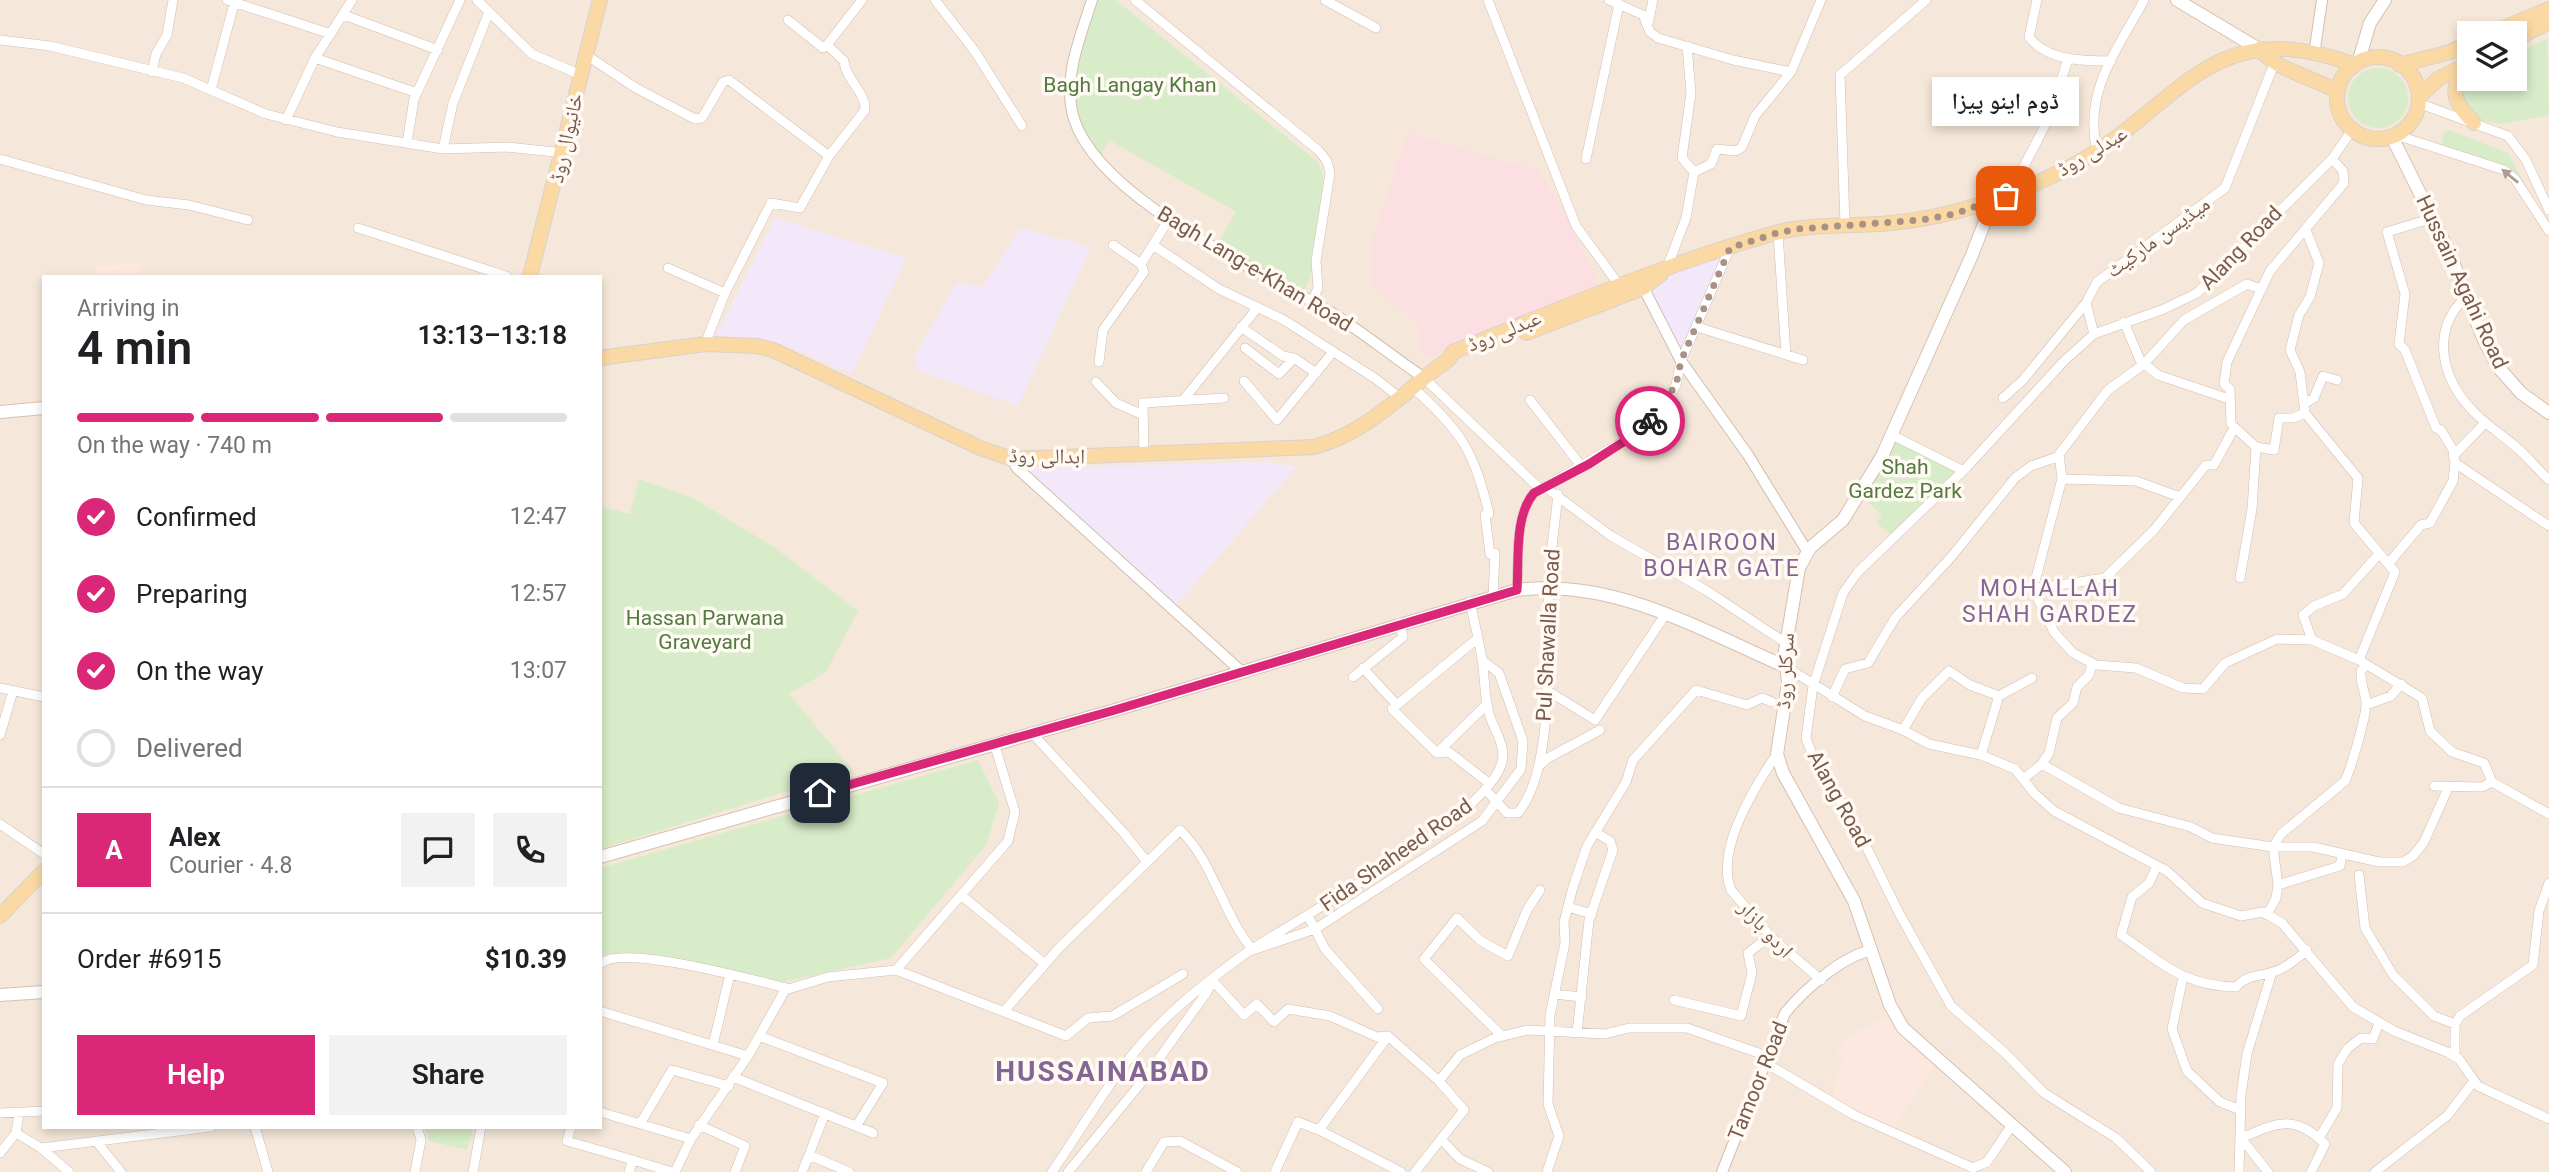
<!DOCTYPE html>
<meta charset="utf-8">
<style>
:root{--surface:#fff;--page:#f2f2f2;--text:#202124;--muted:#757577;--line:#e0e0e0;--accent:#db2777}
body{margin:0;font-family:Roboto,"Noto Naskh Arabic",sans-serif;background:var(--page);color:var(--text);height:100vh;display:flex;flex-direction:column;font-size:26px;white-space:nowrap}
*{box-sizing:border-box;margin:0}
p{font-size:23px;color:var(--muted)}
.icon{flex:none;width:38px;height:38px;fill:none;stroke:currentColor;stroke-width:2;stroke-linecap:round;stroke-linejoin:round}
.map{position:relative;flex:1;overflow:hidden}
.side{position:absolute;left:42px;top:275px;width:560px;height:854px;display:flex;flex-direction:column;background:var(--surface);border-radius:0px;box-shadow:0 4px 10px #0003}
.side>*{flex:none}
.controls{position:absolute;left:2457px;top:21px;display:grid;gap:14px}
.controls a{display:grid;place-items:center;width:70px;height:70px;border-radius:0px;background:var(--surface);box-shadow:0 4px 10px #0003;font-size:35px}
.pin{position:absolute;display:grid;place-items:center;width:60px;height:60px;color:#fff;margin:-30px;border-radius:14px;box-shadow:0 4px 10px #0006}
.courier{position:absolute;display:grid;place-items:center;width:70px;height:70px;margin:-35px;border:5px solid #db2777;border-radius:50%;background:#fff;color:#222;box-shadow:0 2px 9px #0007}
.bubble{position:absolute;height:49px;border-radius:0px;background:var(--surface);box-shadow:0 4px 10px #0003;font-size:23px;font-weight:600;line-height:49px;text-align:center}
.overview em{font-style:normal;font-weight:600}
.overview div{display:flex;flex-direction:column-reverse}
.overview{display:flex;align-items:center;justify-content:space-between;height:119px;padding:0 35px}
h1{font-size:46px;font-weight:600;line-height:52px}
.bar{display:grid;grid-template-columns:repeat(4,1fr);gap:10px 7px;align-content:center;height:84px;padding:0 35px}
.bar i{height:9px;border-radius:5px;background:var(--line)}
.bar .selected{background:var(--accent)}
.bar p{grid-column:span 4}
.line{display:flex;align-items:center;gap:18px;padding:0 35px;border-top:2px solid var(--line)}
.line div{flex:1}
.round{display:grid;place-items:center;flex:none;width:74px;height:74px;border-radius:0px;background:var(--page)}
ol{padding:0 35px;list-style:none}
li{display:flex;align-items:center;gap:21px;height:77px}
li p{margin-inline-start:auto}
li .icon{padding:7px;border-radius:50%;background:var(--accent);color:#fff;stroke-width:4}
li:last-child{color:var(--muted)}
li i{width:38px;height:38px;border:4px solid var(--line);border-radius:50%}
.primary-button{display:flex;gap:14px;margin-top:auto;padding:14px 35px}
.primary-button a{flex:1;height:80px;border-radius:0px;background:var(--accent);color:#fff;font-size:28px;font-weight:600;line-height:80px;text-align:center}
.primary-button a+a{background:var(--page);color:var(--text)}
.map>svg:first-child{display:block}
.residential{fill:#f5e8da;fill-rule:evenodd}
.commercial{fill:#fde8e0}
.education{fill:#f3e8fa}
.medical{fill:#fbdfe3}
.green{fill:#d8ecc9}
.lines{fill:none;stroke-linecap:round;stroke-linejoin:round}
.minor-casing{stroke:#d1beb0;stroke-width:10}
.tertiary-casing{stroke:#d1beb0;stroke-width:12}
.secondary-casing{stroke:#d6c0b0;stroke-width:14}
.primary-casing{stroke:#dad1cd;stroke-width:16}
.minor{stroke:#fff;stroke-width:9}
.tertiary{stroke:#fff;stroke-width:10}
.secondary{stroke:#fff;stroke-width:12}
.primary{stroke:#fbd9a5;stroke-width:14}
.oneway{fill:#af9d94}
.done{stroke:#a89285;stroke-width:7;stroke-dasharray:0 12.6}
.route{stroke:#db2777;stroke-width:9}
.labels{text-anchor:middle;stroke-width:7;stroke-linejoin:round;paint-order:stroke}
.park-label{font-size:21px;fill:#537a41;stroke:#fffaf3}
.street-label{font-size:21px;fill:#7a5c4d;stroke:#fffaf3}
.neighbourhood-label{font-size:23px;letter-spacing:2px;fill:#846695;stroke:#fffaf3}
.district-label{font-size:28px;font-weight:bold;letter-spacing:2px;fill:#846695;stroke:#fffaf3}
</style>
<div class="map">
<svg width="2549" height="1172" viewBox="0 0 2549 1172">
<rect width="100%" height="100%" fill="#fdf6ec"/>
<path class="residential" d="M0 0H2549V1172H0ZM2469 33H2515V79H2469ZM44 276H600V1127H44Z"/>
<path class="commercial" d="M139 263 140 276H95V266Z
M1894 1012 1938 1060 1890 1132 1835 1104 1834 1093 1838 1072 1845 1061 1837 1052 1848 1037Z"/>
<path class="education" d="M775 218 906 258 852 374 781 343 716 335Z
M1020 228 1091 247 1018 406 921 372 913 358 957 282 983 287Z
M1736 246 1687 362 1643 288 1668 267Z
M1268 462 1296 467 1174 608 1025 468Z"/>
<path class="medical" d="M1407 133 1539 171 1568 218 1598 285 1425 359 1416 322 1372 284 1374 234Z"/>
<path class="green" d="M1092 0H1116L1319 163 1324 181 1310 279 1301 295 1216 246 1236 212 1109 140 1098 161 1071 105 1073 59Z
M2547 39 2549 115 2502 124 2477 120 2461 96 2464 75 2469 72V79H2515V53Z
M2348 98a30 30 0 1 1 60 0a30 30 0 1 1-60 0Z
M2449 130 2508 153 2542 215 2521 181 2442 145 2443 133Z
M1892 435 1962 470 1893 537 1876 522 1882 515 1860 495Z
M639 479 693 498 774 547 858 611 826 672 789 694 853 771 600 849V506L630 514Z
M978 760 999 803 987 844 891 958 783 982 647 954 600 955V868Z
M425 1127H473L467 1150 429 1141Z"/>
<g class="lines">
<g class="minor-casing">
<path id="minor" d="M227 0 331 34
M477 0 532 54 581 75
M935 0 974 50 1022 126
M1135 0 1318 150 1327 161 1330 173 1316 261 1318 288 1312 302
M1325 0 1376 28
M1488 0 1576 226 1622 289
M1609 0 1643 15 1650 32 1658 38 1733 60 1791 72
M2037 0 2029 37C2047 61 2084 61 2111 61
M344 15 438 50
M1648 24 1653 0
M0 40 50 46 183 78 266 114 337 132 443 149 507 147 564 153
M827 45 862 0
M1687 46 1691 93 1682 158 1694 172
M586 55 636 88 695 119 702 118 723 82 729 80 829 156
M315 58 417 93
M152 72 156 54 167 35 173 0
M211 90 235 0
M2418 103 2508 136 2526 160 2549 210
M286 120 315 58 352 0
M2396 135 2504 170 2515 179 2549 231
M407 143 414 99 460 0
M443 149 453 103 489 12
M2097 151C2083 91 2117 51 2144 0
M0 159 146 200 189 205 248 220
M1586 159 1619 4
M1694 172 1711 164 1717 149 1736 151 1742 147 1755 116 1791 72 1821 0
M2028 187 2023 168 2049 118 2068 59
M2433 218 2387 232 2405 294 2399 344 2405 350 2436 428 2441 430 2453 450 2455 463 2549 526
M1845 225 1840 75 1926 0
M358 228 506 276
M2306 230 2319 263 2310 297 2299 315 2290 350 2300 372 2305 413 2358 478 2354 523 2395 572 2359 660 2422 698 2430 731 2452 752 2484 763 2492 782 2549 814
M1778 233 1786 355
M1153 245 1219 289 1284 320 1376 379 1400 398
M1141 264 1169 219
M668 268 725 293
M1666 270 1686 218 1694 172
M2466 297C2430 330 2441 378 2473 411 2485 424 2501 434 2515 446 2527 456 2537 469 2549 480
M2124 322 2140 360 2158 375 2229 399
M1241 327 1283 356 1294 358 1316 373
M1697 327 1803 360
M2094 334 2086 303 2097 282 2225 188 2274 64
M705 344 725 293 771 203 800 208 829 156 865 110C866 92 845 79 844 61L827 45 823 48 788 20
M1245 348 1279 374 1294 358
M1099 362 1103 330 1144 272 1141 264 1113 245
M1423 377 1540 489
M1244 381 1277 420 1333 352
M1096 382 1116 403 1141 414
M1412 387C1460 429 1475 452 1489 514L1485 515 1490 554 1495 553 1493 596
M2003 398 2023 380 2086 303
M1184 399 1258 307
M1530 400 1582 467
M2304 404 2314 398 2323 376 2337 380
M1892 435 1962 470
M2256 447 2274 450 2279 418H2293L2305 413
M2059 454 2062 479 2033 589 2054 632 2073 653 2096 665 2136 668 2183 688 2203 689 2225 663 2277 639 2312 640 2359 660
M1144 456 1143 403 1224 398
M2453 456 2485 423
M2062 479 2136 481 2180 497
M1545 487 1611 536 1707 591 1786 643
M2388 564 2421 525 2430 523 2453 481 2455 463
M2240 578 2252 509 2256 447 2231 424 2230 389 2224 384 2227 362 2270 271 2344 183 2343 171 2332 159
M2033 589 2105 578 2154 530 2206 465H2214L2234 428
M1517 590C1519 561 1514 516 1534 493L1631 437 1662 407 1676 385 1681 361 1730 248
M1478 638 1392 709 1437 753 1449 752 1490 784
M2312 640 2303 615 2314 606 2343 594 2379 554
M1786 667 1865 716 1903 730 1929 744 1981 755 2015 769 2034 793 2054 811 2167 871 2202 903 2241 916 2263 912 2282 923 2353 1007 2394 1031 2447 1052 2459 1059 2478 1086 2549 1119
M1363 668 1397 705
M1353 677 1403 637 1399 623
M0 688 44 697
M1548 691 1595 720 1665 615
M1832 697 1845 669 1868 663 1895 618 1952 556 2015 478 2031 466 2057 457 2108 390 2144 364 2184 320 2247 284 2261 289
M2366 705 2391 696 2401 684
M1903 730 1922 698 1949 671 1970 685 1999 696 2032 678
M1031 732 1123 832 1147 862
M0 735 13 691
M1437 753 1487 704
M1777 754C1755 786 1715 850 1731 890L1770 936 1821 980
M1981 755 1999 696
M2042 764 2119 808 2191 827 2212 838 2273 847H2313L2379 862H2403L2413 856 2424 842 2448 788
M1538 767 1548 758 1600 730
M2023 779 2042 764 2049 753 2057 718 2073 703 2077 687 2089 675 2092 664
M2434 786 2482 787 2492 782
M1485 789 1507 813H1518C1557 765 1545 645 1549 585 1550 555 1555 524 1558 494
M0 824 44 854
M2157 866 2149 883 2132 897 2121 935C2162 963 2183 986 2236 987 2247 974 2258 977 2273 972 2286 968 2297 959 2307 950
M2359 875 2365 928 2393 975 2434 1016 2455 1024
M2278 885 2340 866 2342 855
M961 895 1045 964
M1568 907 1592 914
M2267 915 2276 898 2278 885 2273 847 2281 834 2345 781C2351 768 2366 717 2366 704 2366 693 2360 683 2361 671L2365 666
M1308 916 1325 949 1378 1009
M600 964C622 943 756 981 787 988
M896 970 1066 1036 1088 1018 1112 1016 1183 974
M2183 977 2172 1029 2187 1071 2220 1102 2241 1110
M1554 994 1582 997
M1674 1000 1741 1016 1752 973 1748 953 1770 936
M1005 1010 1059 948 1180 830C1214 862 1222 914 1253 950L1315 929 1482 821 1521 769 1523 741 1499 673 1483 661
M600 1011 748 1056
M1577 1033 1589 920 1613 850 1610 841 1595 832
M759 1036 883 1083 857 1125
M1388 1036 1319 1130 1401 1172
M1502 1036 1424 959 1457 918 1481 941 1508 956 1527 910 1540 890
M713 1045 730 974
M2455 1057V1024L2460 1016 2533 965 2539 911 2549 883
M1764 1062 1854 1115 1973 1168 1987 1162 2012 1125
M733 1077 873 1133
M600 1112 691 1139
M0 1113 44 1111
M640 1124 672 1070 729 1086
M699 1125 745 1146 735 1172
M255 1127 268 1172
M571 1127 567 1141 633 1160
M16 1133 41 1148 69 1172
M2319 1138 2337 1108 2338 1064 2347 1049 2361 1038 2373 1039 2379 1023
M1441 1139 1460 1159 1488 1172
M96 1141 121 1172
M41 1148 211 1127
M0 1153 16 1133 19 1114
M809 1155 825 1113
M415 1172 421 1140 417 1127
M473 1172 481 1127
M629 1172 633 1160 672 1172
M675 1172 691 1139 748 1056 785 990 828 977 896 970 1008 841 1015 812 994 743
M802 1172 809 1155 849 1172
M1052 1172C1085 1124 1116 1068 1157 1027 1182 1001 1213 977 1242 956 1295 918 1488 819 1502 762 1506 748 1495 730 1490 717 1484 698 1485 678 1482 659 1479 640 1474 621 1470 602
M1068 1172 1145 1078 1207 992 1212 980 1244 1015 1257 1004 1274 1022 1288 1009 1330 1016 1377 1037 1388 1036 1439 1081
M1146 1172 1164 1142 1180 1141 1237 1172
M1275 1172 1298 1122 1319 1130
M1415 1172 1464 1110 1439 1081 1460 1055 1495 1038 1527 1030 1605 1034 1629 1028H1687L1767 1056
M1547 1172 1559 1136 1548 1104 1550 1015 1565 943 1564 922 1573 887 1587 846 1626 782 1633 760 1696 690 1747 705 1762 698 1772 702
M2151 1172 2116 1138 2044 1093 2004 1052 1951 1006 1899 913 1860 834 1812 754 1806 738 1813 686 1843 593 1858 572 1966 468 2064 361 2094 334 2164 309 2197 293 2332 159 2352 130
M2239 1172 2241 1095 2247 1054 2272 972
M2268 1172 2241 1138C2277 1123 2294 1113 2325 1144L2311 1172
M2375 1172 2448 1115 2473 1082"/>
</g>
<g class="tertiary-casing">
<path id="tertiary" d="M1092 0C1080 38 1062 79 1074 119 1100 200 1260 270 1332 313 1364 333 1393 357 1423 377
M2314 55 2322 0
M1641 283 1681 361 1748 455 1807 551
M1012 459 1017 468 1242 672
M1722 1172 1785 1013C1805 989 1841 957 1872 950"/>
</g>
<g class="secondary-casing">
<path id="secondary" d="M2177 0 2259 49
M2358 63 2370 23 2385 0
M2392 137 2449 252 2483 338 2498 367 2521 393 2549 413
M1984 204 1986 219 1972 255 1882 456 1843 520 1810 548 1799 568 1785 651 1788 683 1777 754 1783 773 1854 901 1890 1005 1903 1028 2065 1172
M0 412 44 408
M600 857 1115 710 1517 590C1613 578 1699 629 1784 666
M0 995 44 992"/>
</g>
<g class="primary-casing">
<path id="primary" d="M2492 33 2549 9
M2515 39 2549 22
M2259 49C2278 71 2313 77 2338 92
M2337 98a41 41 0 1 1 82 0a41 41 0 1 1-82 0Z
M2469 63C2449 89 2451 99 2474 123
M2400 65 2450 52 2469 43
M2419 97 2438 79 2465 65
M530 276 600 0
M1526 333 1643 288 1661 274
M600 358 705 344 757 346 773 350 980 448 1012 459 1314 447C1369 432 1404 391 1449 359L1453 352C1560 309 1665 264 1775 233 1812 223 1853 227 1891 223 1953 217 2011 197 2066 169 2180 111 2206 9 2355 65
M0 916 44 871"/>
</g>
<use href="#minor" class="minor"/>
<use href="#tertiary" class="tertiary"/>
<use href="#secondary" class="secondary"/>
<use href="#primary" class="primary"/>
</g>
<defs><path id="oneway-solid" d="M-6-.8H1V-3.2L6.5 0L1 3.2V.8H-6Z" transform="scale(1.75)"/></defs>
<use class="oneway" href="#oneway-solid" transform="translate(2510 176) rotate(-141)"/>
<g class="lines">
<path class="done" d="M1650 421 1676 385 1681 361 1730 248 1777 233 1798 229 1921 220 1954 214 2006 196"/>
<path class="route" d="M820 793 1115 710 1517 590C1519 561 1514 516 1534 493L1589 464 1631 437 1650 421"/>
</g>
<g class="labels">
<g class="park-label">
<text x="1130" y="92">Bagh Langay Khan</text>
<text x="1905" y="474">Shah<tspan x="1905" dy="24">Gardez Park</tspan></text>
<text x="705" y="625">Hassan Parwana<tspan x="705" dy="24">Graveyard</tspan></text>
</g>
<g class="street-label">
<text transform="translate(566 138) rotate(-77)" y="7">خانیوال روڈ</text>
<text transform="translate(2092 151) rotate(-31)" y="7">عبدلی روڈ</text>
<text transform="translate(2158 237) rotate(-36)" y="7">میڈیسن مارکیٹ</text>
<text transform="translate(2241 248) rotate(-46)" y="7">Alang Road</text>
<text transform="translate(1255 269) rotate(31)" y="7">Bagh Lang-e-Khan Road</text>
<text transform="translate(2462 282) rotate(65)" y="7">Hussain Agahi Road</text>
<text transform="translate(1504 331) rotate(-22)" y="7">عبدلی روڈ</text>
<text transform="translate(1047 456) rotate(1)" y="7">ابدالی روڈ</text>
<text transform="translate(1548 635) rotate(-87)" y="7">Pul Shawalla Road</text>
<text transform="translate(1785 671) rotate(-87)" y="7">سرکلر روڈ</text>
<text transform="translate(1839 799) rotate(61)" y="7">Alang Road</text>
<text transform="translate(1396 855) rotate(-35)" y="7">Fida Shaheed Road</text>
<text transform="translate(1766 929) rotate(47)" y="7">اردو بازار</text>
<text transform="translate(1758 1081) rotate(-68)" y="7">Tamoor Road</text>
</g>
<g class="neighbourhood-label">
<text x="1722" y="550">BAIROON<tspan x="1722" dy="26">BOHAR GATE</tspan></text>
<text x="2050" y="596">MOHALLAH<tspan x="2050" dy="26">SHAH GARDEZ</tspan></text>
</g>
<g class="district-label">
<text x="1103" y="1081">HUSSAINABAD</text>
</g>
</g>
</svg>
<div class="controls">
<a><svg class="icon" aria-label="layers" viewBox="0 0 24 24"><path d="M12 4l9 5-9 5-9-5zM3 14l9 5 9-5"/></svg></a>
</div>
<div class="pin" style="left:2006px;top:196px;background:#ea580c"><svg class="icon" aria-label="bag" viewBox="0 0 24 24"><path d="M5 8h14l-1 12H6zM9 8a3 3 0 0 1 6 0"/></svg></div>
<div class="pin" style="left:820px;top:793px;background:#1f2937"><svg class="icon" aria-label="home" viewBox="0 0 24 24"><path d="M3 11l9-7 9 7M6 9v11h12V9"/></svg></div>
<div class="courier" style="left:1650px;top:421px"><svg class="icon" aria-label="bike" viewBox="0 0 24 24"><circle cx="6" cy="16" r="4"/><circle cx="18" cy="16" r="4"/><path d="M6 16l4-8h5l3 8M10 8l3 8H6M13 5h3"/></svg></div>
<div class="bubble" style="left:1932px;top:77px;width:147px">ڈوم اینو پیزا</div>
<section class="side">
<div class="overview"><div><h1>4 min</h1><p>Arriving in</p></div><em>13:13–13:18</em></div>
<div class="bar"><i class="selected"></i><i class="selected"></i><i class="selected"></i><i></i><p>On the way · 740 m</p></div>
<ol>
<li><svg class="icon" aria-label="check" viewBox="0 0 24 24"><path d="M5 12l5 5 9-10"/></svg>Confirmed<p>12:47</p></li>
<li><svg class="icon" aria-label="check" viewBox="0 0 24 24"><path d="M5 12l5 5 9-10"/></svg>Preparing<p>12:57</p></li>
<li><svg class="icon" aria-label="check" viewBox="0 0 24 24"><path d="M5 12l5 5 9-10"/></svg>On the way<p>13:07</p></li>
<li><i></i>Delivered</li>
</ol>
<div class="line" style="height:126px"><b class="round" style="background:var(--accent);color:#fff">A</b><div><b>Alex</b><p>Courier · 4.8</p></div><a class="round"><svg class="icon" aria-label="chat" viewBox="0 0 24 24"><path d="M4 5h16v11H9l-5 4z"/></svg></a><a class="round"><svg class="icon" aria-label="phone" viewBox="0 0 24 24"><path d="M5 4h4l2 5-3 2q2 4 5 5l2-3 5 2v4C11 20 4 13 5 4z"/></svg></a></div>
<div class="line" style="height:91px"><div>Order #6915</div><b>$10.39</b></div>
<div class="primary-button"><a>Help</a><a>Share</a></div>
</section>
</div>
